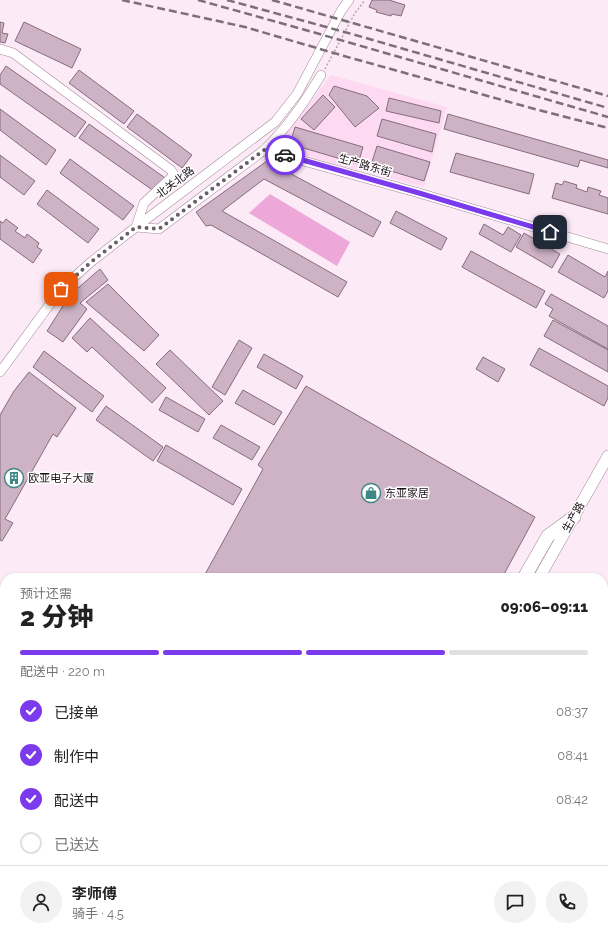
<!DOCTYPE html>
<html lang="zh">
<meta charset="utf-8">
<style>
:root{--surface:#fff;--page:#f2f2f2;--text:#222;--muted:#767676;--line:#e0e0e0;--accent:#7c3aed}
body{margin:0;font-family:Raleway,"Noto Sans SC",sans-serif;background:var(--page);color:var(--text);height:100vh;display:flex;flex-direction:column;font-size:15px;white-space:nowrap}
*{box-sizing:border-box;margin:0}
p{font-size:13px;color:var(--muted)}
.icon{flex:none;width:22px;height:22px;fill:none;stroke:currentColor;stroke-width:2;stroke-linecap:round;stroke-linejoin:round}
.map{position:relative;flex:1;overflow:hidden}
.drawer{position:absolute;left:0px;top:573px;width:608px;height:372px;display:flex;flex-direction:column;background:var(--surface);border-radius:16px 16px 0 0;box-shadow:0 1px 3px #0004}
.drawer>*{flex:none}
.pin{position:absolute;display:grid;place-items:center;width:34px;height:34px;color:#fff;margin:-17px;border-radius:8px;box-shadow:0 2px 6px #0006}
.courier{position:absolute;display:grid;place-items:center;width:40px;height:40px;margin:-20px;border:3px solid #7c3aed;border-radius:50%;background:#fff;color:#222;box-shadow:0 1px 5px #0007}
.head em{font-style:normal;font-weight:800}
.head div{display:flex;flex-direction:column-reverse}
.head{display:flex;align-items:center;justify-content:space-between;height:68px;padding:0 20px}
h1{font-size:26px;font-weight:800;line-height:30px}
.bar{display:grid;grid-template-columns:repeat(4,1fr);gap:6px 4px;align-content:center;height:48px;padding:0 20px}
.bar i{height:5px;border-radius:3px;background:var(--line)}
.bar .selected{background:var(--accent)}
.bar p{grid-column:span 4}
.line{display:flex;align-items:center;gap:10px;padding:0 20px;border-top:1px solid var(--line)}
.line div{flex:1}
.round{display:grid;place-items:center;flex:none;width:42px;height:42px;border-radius:21px;background:var(--page)}
ol{padding:0 20px;list-style:none}
li{display:flex;align-items:center;gap:12px;height:44px}
li p{margin-inline-start:auto}
li .icon{padding:4px;border-radius:50%;background:var(--accent);color:#fff;stroke-width:4}
li:last-child{color:var(--muted)}
li i{width:22px;height:22px;border:2px solid var(--line);border-radius:50%}
.map>svg:first-child{display:block}
.built{fill:#fed9f2}
.green{fill:#eda7d8}
.building{fill:#ceb2c5;stroke:#866c7e}
.lines{fill:none;stroke-linecap:round;stroke-linejoin:round}
.minor-casing{stroke:#a4899b;stroke-width:10}
.major-casing{stroke:#a4899b;stroke-width:12}
.highway-casing{stroke:#a4899b;stroke-width:14}
.path{stroke:#b4a5af;stroke-width:1.5;stroke-dasharray:2 2;stroke-linecap:butt}
.minor{stroke:#fff;stroke-width:9}
.major{stroke:#fff;stroke-width:11}
.highway{stroke:#fff;stroke-width:13}
.rail{stroke:#7d6f78;stroke-width:2.5;stroke-dasharray:8 4;stroke-linecap:butt}
.done{stroke:#6a5e66;stroke-width:4;stroke-dasharray:0 7.2}
.route{stroke:#7c3aed;stroke-width:5}
.labels{text-anchor:middle;stroke-width:3;stroke-linejoin:round;paint-order:stroke}
.street-label{font-size:11px;fill:#1c1219;stroke:#fff}
.poi-label{font-size:11px;fill:#1c1219;stroke:#fff;text-anchor:start}
</style>
<div class="map">
<svg width="608" height="945" viewBox="0 0 608 945">
<rect width="100%" height="100%" fill="#fceaf6"/>
<path class="built" d="M331 75 447 107 424 187 272 148 284 137Z"/>
<path class="green" d="M270 194 350 242 337 266 249 213Z"/>
<path class="building" d="M372 0H389L405 5 401 16 392 14 391 16 376 12 377 10 369 7Z
M0 22 4 23 2 33 8 34 5 43 0 42Z
M24 22 81 49 72 68 15 41Z
M6 66 86 122 75 137 0 84V75Z
M79 70 134 111 124 124 69 83Z
M334 86 367 96 379 108 355 127 329 95Z
M323 95 335 107 314 130 301 119Z
M389 98 441 111 439 123 386 111Z
M0 109 56 150 46 165 0 130Z
M137 114 192 155 182 168 127 127Z
M448 114 608 160V168L580 160 578 167 444 129Z
M382 119 436 134 432 152 377 136Z
M89 124 168 180 158 194 79 138Z
M295 127 363 147 358 164 290 144Z
M377 146 430 162 424 181 371 165Z
M456 153 534 174 529 194 450 172Z
M0 155 35 181 24 195 0 177Z
M70 159 134 206 123 220 60 173Z
M267 161 381 222 373 237 264 179 222 211 347 282 338 297 211 225 206 226 196 212Z
M564 181 577 185 576 188 587 192 588 187 601 191 599 195 608 198V214L552 198 556 183 562 185Z
M47 190 99 229 88 243 37 204Z
M396 211 447 238 441 250 390 223Z
M6 219 18 228 15 231 25 238 27 234 39 243 37 247 42 250 33 263 0 239V221L3 223Z
M484 224 503 235 508 227 521 235 511 252 479 234Z
M524 233 560 254 552 268 516 247Z
M471 251 545 291 536 308 462 267Z
M568 255 605 277 608 271V291L604 298 558 272Z
M100 269 108 280 80 303 87 309 63 342 47 331 70 295Z
M108 284 159 335 144 351 86 302Z
M551 294 608 326V349L549 316 553 309 545 304Z
M90 318 166 388 152 403 92 347 87 352 72 338Z
M553 320 608 350V372L544 336Z
M239 340 252 348 225 395 212 387Z
M539 348 608 386V398L604 406 530 365Z
M170 350 223 401 209 415 156 364Z
M44 351 104 396 92 412 33 367Z
M264 354 303 376 296 389 257 367Z
M483 357 505 369 498 382 476 369Z
M29 372 76 408 57 437 53 434 5 519 13 523 2 541 0 540V415L14 391Z
M306 386 535 517 502 578H203L263 469 258 465Z
M243 390 282 412 274 425 235 403Z
M166 397 205 419 198 432 159 410Z
M106 406 163 447 153 461 96 420Z
M221 425 260 447 252 460 213 438Z
M166 445 242 489 233 505 157 461Z
M603 587 608 590V760L606 763 608 765V786L603 795Z
M0 682 5 685V800L0 797Z
M85 940H97L102 945H81Z
M180 940H228L231 945H177Z
M366 940H435L444 945H364Z"/>
<g class="lines">
<g class="minor-casing">
<path id="minor" d="M0 49 13 53 171 170 174 175 144 203 136 227 159 229 264 150 419 193 608 249
M264 150C287 128 305 102 321 75
M0 372 61 289 91 262 136 227 275 122 297 94 341 11 349 0
M0 910 5 905"/>
</g>
<g class="major-casing">
<path id="major" d="M539 578 608 456
M0 647 5 650
M527 940 536 945
M599 940 608 945
M334 945 337 940"/>
</g>
<g class="highway-casing">
<path id="highway" d="M524 578 548 536 574 517
M0 602 5 605
M0 614 5 616
M0 636 5 639
M0 655 5 658
M510 940 520 945
M548 940 557 945
M588 940 597 945"/>
</g>
<path class="path" d="M325 69 355 13 365 0"/>
<use href="#minor" class="minor"/>
<use href="#major" class="major"/>
<use href="#highway" class="highway"/>
<path class="rail" d="M122 0 245 27 344 56 531 108 608 128
M198 0 302 29 608 117
M227 0 352 34 608 108
M272 0 608 96"/>
</g>
<g class="lines">
<path class="done" d="M61 289 91 262 136 227 159 229 264 150 285 155"/>
<path class="route" d="M285 155 419 193 550 232"/>
</g>
<defs>
<g id="building-ring" transform="scale(1)"><circle r="9.5" fill="#fff" stroke="#3f8787" stroke-width="1.5"/><path d="M-4-6H4V6H1V3H-1V6H-4ZM-2.5-4.3h1.7v1.8h-1.7ZM.8-4.3h1.7v1.8H.8ZM-2.5-1h1.7V.8h-1.7ZM.8-1h1.7V.8H.8Z" fill="#3f8787"/></g>
<g id="shop-ring" transform="scale(1)"><circle r="9.5" fill="#fff" stroke="#3f8787" stroke-width="1.5"/><path d="M-5-2.5h2.3a2.7 3.5 0 0 1 5.4 0H5L5.5 6h-11ZM-1.5-2.5h3a1.5 2.3 0 0 0-3 0Z" fill="#3f8787"/></g>
</defs>
<g fill-rule="evenodd">
<use href="#building-ring" x="14" y="478"/>
<use href="#shop-ring" x="371" y="493"/>
</g>
<g class="labels">
<g class="street-label">
<text transform="translate(365 165) rotate(16)" y="4">生产路东街</text>
<text transform="translate(175 182) rotate(-37)" y="4">北关北路</text>
<text transform="translate(573 517) rotate(-61)" y="4">生产路</text>
</g>
<g class="poi-label">
<text x="28" y="482">欧亚电子大厦</text>
<text x="385" y="497">东亚家居</text>
</g>
</g>
</svg>
<div class="pin" style="left:61px;top:289px;background:#ea580c"><svg class="icon" aria-label="bag" viewBox="0 0 24 24"><path d="M5 8h14l-1 12H6zM9 8a3 3 0 0 1 6 0"/></svg></div>
<div class="pin" style="left:550px;top:232px;background:#1f2937"><svg class="icon" aria-label="home" viewBox="0 0 24 24"><path d="M3 11l9-7 9 7M6 9v11h12V9"/></svg></div>
<div class="courier" style="left:285px;top:155px"><svg class="icon" aria-label="car" viewBox="0 0 24 24"><path d="M5 17H2v-5l4-1 3-4h7l3 4 3 1v5h-3M9 17h6M6 11h13"/><circle cx="7" cy="17" r="2"/><circle cx="17" cy="17" r="2"/></svg></div>
<section class="drawer">
<div class="head"><div><h1>2 分钟</h1><p>预计还需</p></div><em>09:06–09:11</em></div>
<div class="bar"><i class="selected"></i><i class="selected"></i><i class="selected"></i><i></i><p>配送中 · 220 m</p></div>
<ol>
<li><svg class="icon" aria-label="check" viewBox="0 0 24 24"><path d="M5 12l5 5 9-10"/></svg>已接单<p>08:37</p></li>
<li><svg class="icon" aria-label="check" viewBox="0 0 24 24"><path d="M5 12l5 5 9-10"/></svg>制作中<p>08:41</p></li>
<li><svg class="icon" aria-label="check" viewBox="0 0 24 24"><path d="M5 12l5 5 9-10"/></svg>配送中<p>08:42</p></li>
<li><i></i>已送达</li>
</ol>
<div class="line" style="height:72px"><a class="round"><svg class="icon" aria-label="person" viewBox="0 0 24 24"><circle cx="12" cy="8" r="4"/><path d="M4 21q1-7 8-7t8 7"/></svg></a><div><b>李师傅</b><p>骑手 · 4.5</p></div><a class="round"><svg class="icon" aria-label="chat" viewBox="0 0 24 24"><path d="M4 5h16v11H9l-5 4z"/></svg></a><a class="round"><svg class="icon" aria-label="phone" viewBox="0 0 24 24"><path d="M5 4h4l2 5-3 2q2 4 5 5l2-3 5 2v4C11 20 4 13 5 4z"/></svg></a></div>
</section>
</div>
